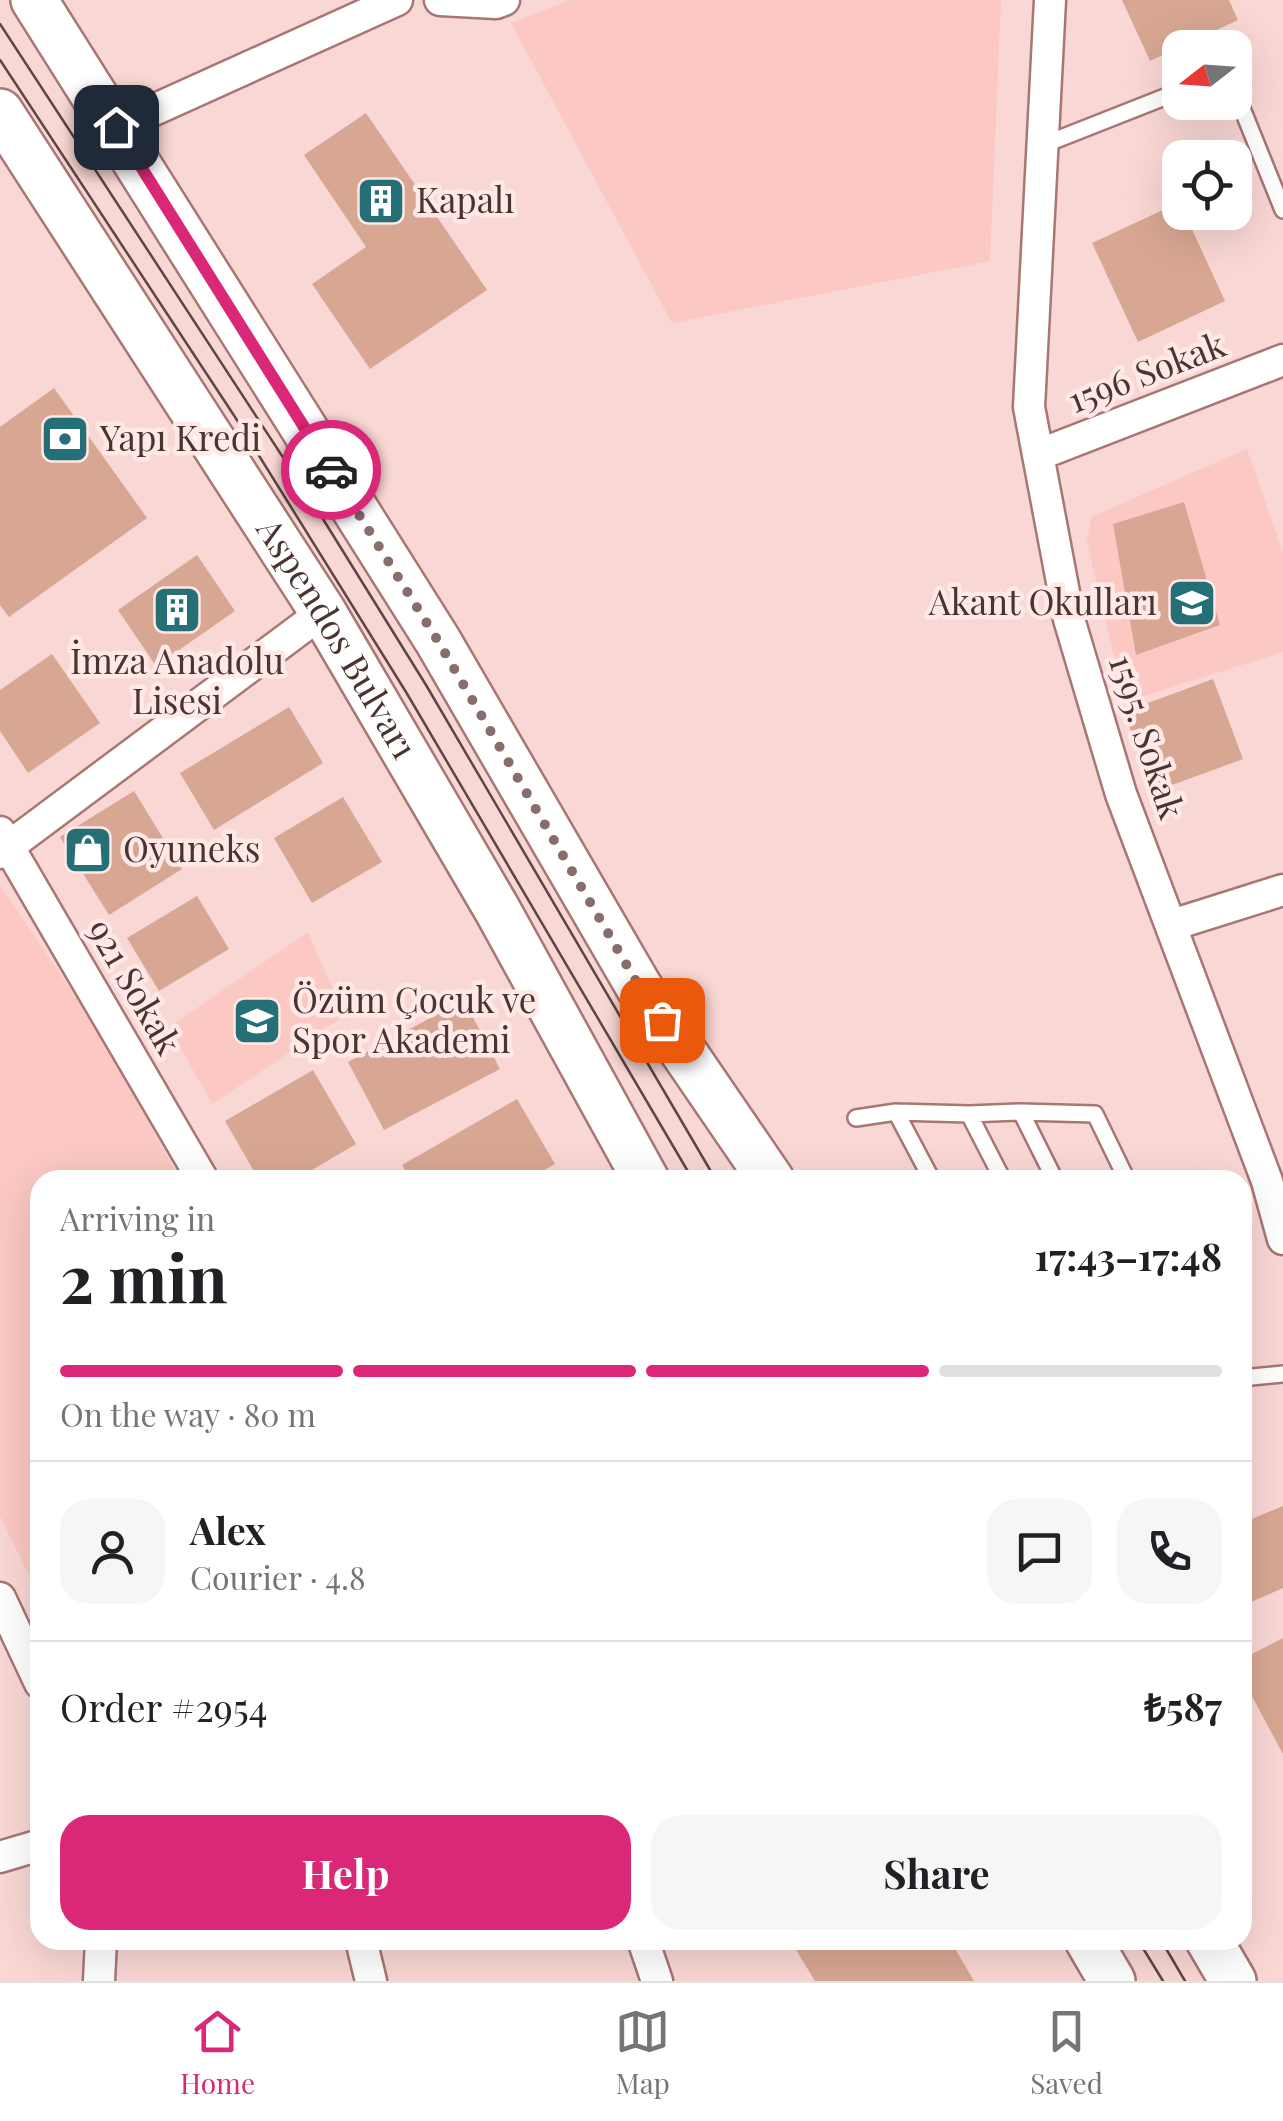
<!DOCTYPE html>
<meta charset="utf-8">
<style>
:root{--surface:#fff;--page:#f6f6f6;--text:#202124;--muted:#757577;--line:#e0e0e0;--accent:#db2777}
body{margin:0;font-family:"Playfair Display",serif;background:var(--page);color:var(--text);height:100vh;display:flex;flex-direction:column;font-size:38px;white-space:nowrap}
*{box-sizing:border-box;margin:0}
p{font-size:32px;color:var(--muted)}
.icon{flex:none;width:55px;height:55px;fill:none;stroke:currentColor;stroke-width:2;stroke-linecap:round;stroke-linejoin:round}
.map{position:relative;flex:1;overflow:hidden}
.panel{position:absolute;left:30px;top:1170px;width:1222px;height:780px;display:flex;flex-direction:column;background:var(--surface);border-radius:30px;box-shadow:0 10px 40px #0002}
.panel>*{flex:none}
.needle{width:65px;rotate:253deg}
.tools{position:absolute;left:1162px;top:30px;display:grid;gap:20px}
.tools a{display:grid;place-items:center;width:90px;height:90px;border-radius:20px;background:var(--surface);box-shadow:0 10px 40px #0002;font-size:50px}
.pin{position:absolute;display:grid;place-items:center;width:85px;height:85px;color:#fff;margin:-42px;border-radius:20px;box-shadow:0 5px 15px #0006}
.courier{position:absolute;display:grid;place-items:center;width:100px;height:100px;margin:-50px;border:8px solid #db2777;border-radius:50%;background:#fff;color:#222;box-shadow:0 2px 12px #0007}
.headline em{font-style:normal;font-weight:700}
.headline div{display:flex;flex-direction:column-reverse}
.headline{display:flex;align-items:center;justify-content:space-between;height:170px;padding:0 30px}
h1{font-size:65px;font-weight:700;line-height:75px}
.bar{display:grid;grid-template-columns:repeat(4,1fr);gap:15px 10px;align-content:center;height:120px;padding:0 30px}
.bar i{height:12px;border-radius:8px;background:var(--line)}
.bar .on{background:var(--accent)}
.bar p{grid-column:span 4}
.line{display:flex;align-items:center;gap:25px;padding:0 30px;border-top:2px solid var(--line)}
.line div{flex:1}
.round{display:grid;place-items:center;flex:none;width:105px;height:105px;border-radius:30px;background:var(--page)}
.button{display:flex;gap:20px;margin-top:auto;padding:20px 30px}
.button a{flex:1;height:115px;border-radius:30px;background:var(--accent);color:#fff;font-size:40px;font-weight:700;line-height:115px;text-align:center}
.button a+a{background:var(--page);color:var(--text)}
.tab-bar{display:flex;justify-content:space-around;align-items:center;height:140px;border-top:2px solid var(--line);background:var(--surface);font-size:28px;color:var(--muted)}
.tab-bar a{display:grid;justify-items:center;gap:5px}
.tab-bar .on{color:var(--accent)}
.map>svg:first-child{display:block}
.built{fill:#fbc8c3}
.building{fill:#d8a793}
.lines{fill:none;stroke-linecap:round;stroke-linejoin:round}
.lane-casing{stroke:#a87673;stroke-width:20}
.street-casing{stroke:#a87673;stroke-width:35}
.primary-casing{stroke:#a87673;stroke-width:50}
.lane{stroke:#fff;stroke-width:15}
.street{stroke:#fff;stroke-width:30}
.primary{stroke:#fff;stroke-width:45}
.tram{stroke:#5d4644;stroke-width:2.5}
.done{stroke:#876d6b;stroke-width:10;stroke-dasharray:0 18}
.route{stroke:#db2777;stroke-width:12}
.labels{text-anchor:middle;stroke-width:9;stroke-linejoin:round;paint-order:stroke}
.poi-label{font-size:35px;fill:#4a3432;stroke:#ffe8e5;text-anchor:start}
.street-label{font-size:35px;fill:#4a3432;stroke:#ffe8e5}
</style>
<div class="map">
<svg width="1283" height="1981" viewBox="0 0 1283 1981">
<rect width="100%" height="100%" fill="#f9d7d4"/>
<path class="built" d="M570 0H1001L990 261 672 323 511 23Z
M1247 449 1283 553V652L1125 702 1087 542 1091 517Z
M0 885 100 1033 180 1180H40V1598L0 1516Z
M308 932 344 1016 212 1104 169 1027Z"/>
<path class="building" d="M1122 0H1229L1238 20 1150 61Z
M366 113 487 290 370 369 312 284 366 247 304 155Z
M1180 202V212H1184L1225 301 1138 342 1092 243Z
M54 388 147 518 9 617 0 605V427Z
M1184 502 1220 625 1136 655 1113 524Z
M197 555 235 611 156 666 118 610Z
M52 654 100 723 28 773 0 731V690Z
M1213 679 1243 759 1153 792 1124 712Z
M289 707 323 763 214 830 180 773Z
M134 791 182 869 109 915 60 837Z
M343 797 382 862 312 903 274 838Z
M197 896 229 949 159 991 127 938Z
M464 1000 500 1069 384 1130 348 1062Z
M313 1070 356 1144 295 1180H259L225 1121Z
M517 1099 555 1164 528 1180H411L402 1165Z
M1283 1506V1588L1242 1606V1523Z
M1283 1638V1754L1242 1678V1659Z
M790 1940H950L974 1981H815Z"/>
<g class="lines">
<g class="lane-casing">
<path id="lane" d="M1235 91 1283 210
M1043 145 1180 91
M896 1112 969 1114 1003 1180
M1021 1112 1095 1114 1127 1180
M969 1114 1021 1112 1055 1180
M856 1118 896 1112 932 1180
M1242 1378 1283 1374"/>
</g>
<g class="street-casing">
<path id="street" d="M440 0 496 3 504 0
M1050 0 1029 407 1069 619 1121 794 1267 1181 1283 1239
M116 127 397 0
M1038 455 1283 360
M0 832 203 1180
M0 853 323 612
M1172 925 1283 890
M0 1598 40 1683
M0 1857 40 1845
M361 1940 371 1981
M643 1940 657 1981
M99 1981 101 1940"/>
</g>
<g class="primary-casing">
<g id="primary">
<path d="M34 0 438 641 639 987 771 1180"/>
<path id="s1" d="M0 112 323 612 498 911 646 1180"/>
<path d="M1088 1940 1112 1981"/>
<path d="M1209 1940 1233 1981"/>
</g>
</g>
<use href="#lane" class="lane"/>
<use href="#street" class="street"/>
<use href="#primary" class="primary"/>
<path class="tram" d="M0 24 318 511 426 685 716 1180
M0 60 235 417 406 692 693 1180
M1138 1940 1163 1981
M1161 1940 1185 1981"/>
</g>
<g class="lines">
<path class="done" d="M331 470 438 641 640 988 662 1020"/>
<path class="route" d="M116 127 331 470"/>
</g>
<defs>
<g id="building-square" transform="scale(2.5)"><rect x="-9" y="-9" width="18" height="18" rx="4" fill="#256f76" stroke="#ffe8e5"/><path d="M-4-6H4V6H1V3H-1V6H-4ZM-2.5-4.3h1.7v1.8h-1.7ZM.8-4.3h1.7v1.8H.8ZM-2.5-1h1.7V.8h-1.7ZM.8-1h1.7V.8H.8Z" fill="#fff"/></g>
<g id="bank-square" transform="scale(2.5)"><rect x="-9" y="-9" width="18" height="18" rx="4" fill="#256f76" stroke="#ffe8e5"/><path d="M-6-4H6V4H-6ZM0-2.3a2.3 2.3 0 1 0 0 4.6a2.3 2.3 0 1 0 0-4.6Z" fill="#fff"/></g>
<g id="school-square" transform="scale(2.5)"><rect x="-9" y="-9" width="18" height="18" rx="4" fill="#256f76" stroke="#ffe8e5"/><path d="M0-5L7-2L0 1L-7-2ZM-4 1L0 2.5L4 1V4Q0 6-4 4Z" fill="#fff"/></g>
<g id="shop-square" transform="scale(2.5)"><rect x="-9" y="-9" width="18" height="18" rx="4" fill="#256f76" stroke="#ffe8e5"/><path d="M-5-2.5h2.3a2.7 3.5 0 0 1 5.4 0H5L5.5 6h-11ZM-1.5-2.5h3a1.5 2.3 0 0 0-3 0Z" fill="#fff"/></g>
</defs>
<g fill-rule="evenodd">
<use href="#building-square" x="381" y="201"/>
<use href="#bank-square" x="65" y="439"/>
<use href="#school-square" x="1192" y="603"/>
<use href="#building-square" x="177" y="610"/>
<use href="#shop-square" x="88" y="850"/>
<use href="#school-square" x="257" y="1021"/>
</g>
<g class="labels">
<g class="poi-label">
<text x="416" y="213">Kapalı</text>
<text x="100" y="451">Yapı Kredi</text>
<text x="1157" y="615" text-anchor="end">Akant Okulları</text>
<text x="177" y="674" text-anchor="middle">İmza Anadolu<tspan x="177" dy="40">Lisesi</tspan></text>
<text x="123" y="862">Oyuneks</text>
<text x="292" y="1013">Özüm Çocuk ve<tspan x="292" dy="40">Spor Akademi</tspan></text>
</g>
<g class="street-label">
<text transform="translate(1147 373) rotate(-21)" y="12">1596 Sokak</text>
<text dy="12" stroke="none"><textPath href="#s1" startOffset="625">Aspendos Bulvarı</textPath></text>
<text transform="translate(1146 737) rotate(72)" y="12">1595. Sokak</text>
<text transform="translate(134 987) rotate(60)" y="12">921 Sokak</text>
</g>
</g>
</svg>
<div class="tools">
<a><svg class="needle" viewBox="-14 -14 28 28"><path d="M0-13l5 13h-10z" fill="#e53935"/><path d="M0 13l5-13h-10z" fill="#757577"/></svg></a>
<a><svg class="icon" aria-label="locate" viewBox="0 0 24 24"><circle cx="12" cy="12" r="6"/><path d="M12 2v4M12 18v4M2 12h4M18 12h4"/></svg></a>
</div>
<div class="pin" style="left:662px;top:1020px;background:#ea580c"><svg class="icon" aria-label="bag" viewBox="0 0 24 24"><path d="M5 8h14l-1 12H6zM9 8a3 3 0 0 1 6 0"/></svg></div>
<div class="pin" style="left:116px;top:127px;background:#1f2937"><svg class="icon" aria-label="home" viewBox="0 0 24 24"><path d="M3 11l9-7 9 7M6 9v11h12V9"/></svg></div>
<div class="courier" style="left:331px;top:470px"><svg class="icon" aria-label="car" viewBox="0 0 24 24"><path d="M5 17H2v-5l4-1 3-4h7l3 4 3 1v5h-3M9 17h6M6 11h13"/><circle cx="7" cy="17" r="2"/><circle cx="17" cy="17" r="2"/></svg></div>
<section class="panel">
<div class="headline"><div><h1>2 min</h1><p>Arriving in</p></div><em>17:43–17:48</em></div>
<div class="bar"><i class="on"></i><i class="on"></i><i class="on"></i><i></i><p>On the way · 80 m</p></div>
<div class="line" style="height:180px"><a class="round"><svg class="icon" aria-label="person" viewBox="0 0 24 24"><circle cx="12" cy="8" r="4"/><path d="M4 21q1-7 8-7t8 7"/></svg></a><div><b>Alex</b><p>Courier · 4.8</p></div><a class="round"><svg class="icon" aria-label="chat" viewBox="0 0 24 24"><path d="M4 5h16v11H9l-5 4z"/></svg></a><a class="round"><svg class="icon" aria-label="phone" viewBox="0 0 24 24"><path d="M5 4h4l2 5-3 2q2 4 5 5l2-3 5 2v4C11 20 4 13 5 4z"/></svg></a></div>
<div class="line" style="height:130px"><div>Order #2954</div><b>₺587</b></div>
<div class="button"><a>Help</a><a>Share</a></div>
</section>
</div>
<nav class="tab-bar">
<a class="on"><svg class="icon" aria-label="home" viewBox="0 0 24 24"><path d="M3 11l9-7 9 7M6 9v11h12V9"/></svg>Home</a>
<a><svg class="icon" aria-label="map" viewBox="0 0 24 24"><path d="M3 6l6-2 6 2 6-2v14l-6 2-6-2-6 2zM9 4v14M15 6v14"/></svg>Map</a>
<a><svg class="icon" aria-label="saved" viewBox="0 0 24 24"><path d="M7 4h10v16l-5-4-5 4z"/></svg>Saved</a>
</nav>
